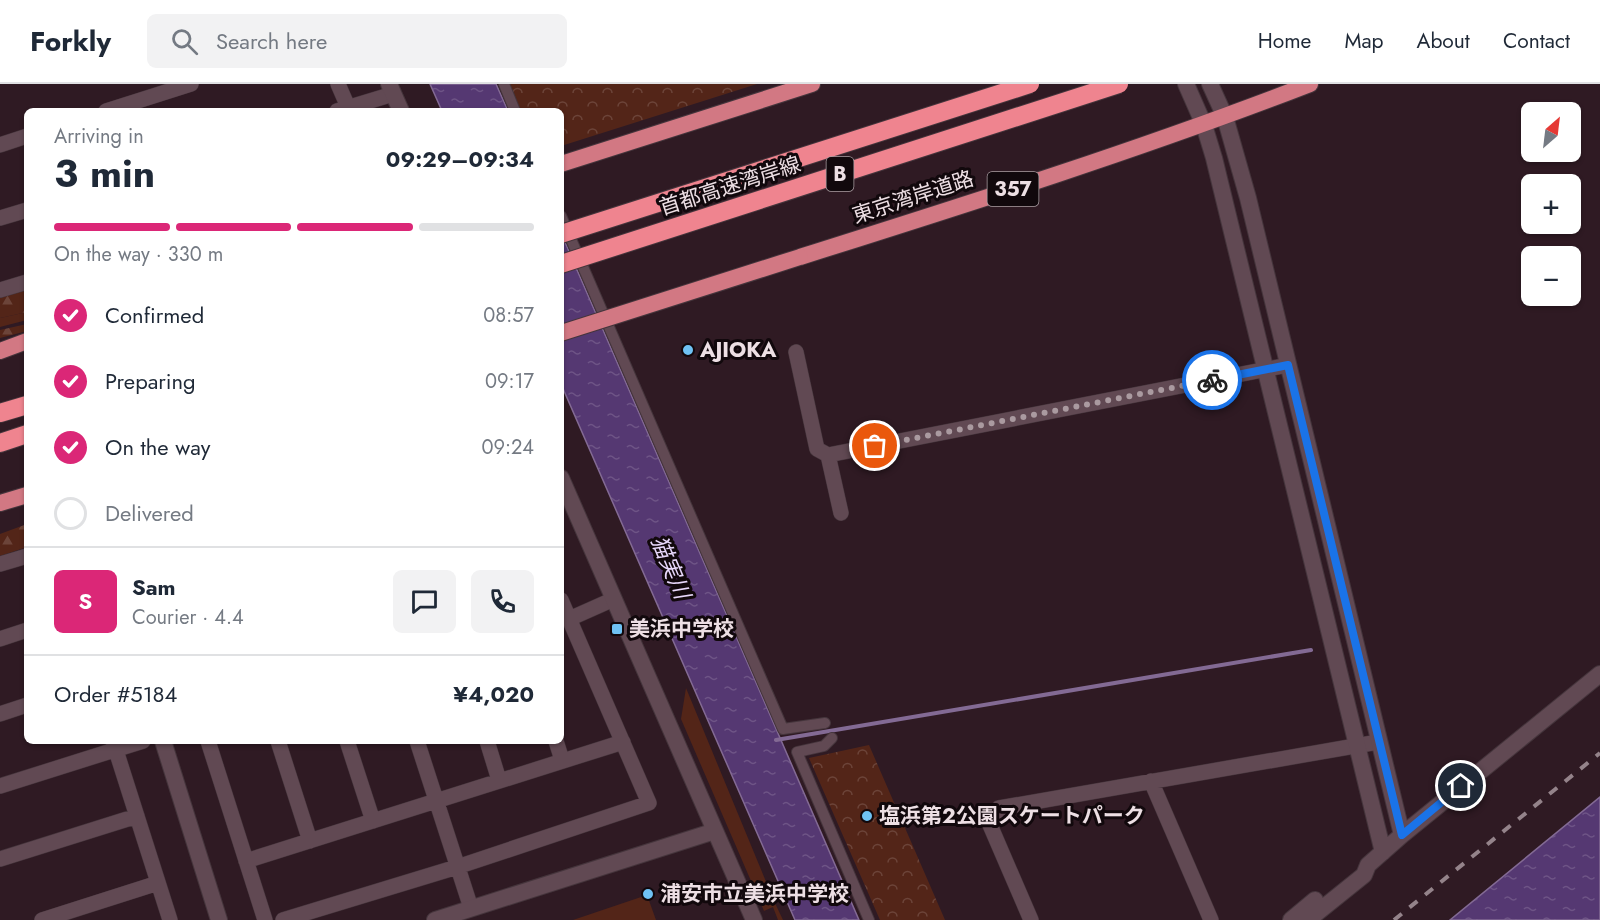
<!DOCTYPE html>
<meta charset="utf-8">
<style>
:root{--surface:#fff;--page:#f2f2f3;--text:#1f2937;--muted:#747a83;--line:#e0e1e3;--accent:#db2777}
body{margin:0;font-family:Jost,"Noto Sans JP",sans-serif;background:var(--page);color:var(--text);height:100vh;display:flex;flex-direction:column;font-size:22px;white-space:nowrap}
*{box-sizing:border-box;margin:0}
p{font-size:20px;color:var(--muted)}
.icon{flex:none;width:33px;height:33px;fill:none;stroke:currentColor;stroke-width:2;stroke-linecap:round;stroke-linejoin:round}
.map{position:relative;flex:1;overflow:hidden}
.side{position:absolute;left:24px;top:24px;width:540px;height:636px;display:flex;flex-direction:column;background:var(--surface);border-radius:9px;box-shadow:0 2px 4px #0004}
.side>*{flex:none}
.needle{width:39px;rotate:28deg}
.controls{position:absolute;left:1521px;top:18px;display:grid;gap:12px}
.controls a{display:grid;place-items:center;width:60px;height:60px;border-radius:9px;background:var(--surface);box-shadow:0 2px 4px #0004;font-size:30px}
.pin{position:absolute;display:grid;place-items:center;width:51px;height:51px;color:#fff;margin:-26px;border:3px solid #fff;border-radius:50%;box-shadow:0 2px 6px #0007}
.courier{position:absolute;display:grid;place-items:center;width:60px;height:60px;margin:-30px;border:4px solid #1a73e8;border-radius:50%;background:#fff;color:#222;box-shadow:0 2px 8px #0007}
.head em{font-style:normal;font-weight:700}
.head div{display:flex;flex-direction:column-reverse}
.head{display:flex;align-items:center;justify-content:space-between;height:102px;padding:0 30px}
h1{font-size:39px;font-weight:700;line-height:45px}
.bar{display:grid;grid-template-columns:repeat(4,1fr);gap:9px 6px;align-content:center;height:72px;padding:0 30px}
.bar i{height:8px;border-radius:4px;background:var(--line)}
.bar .selected{background:var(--accent)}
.bar p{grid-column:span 4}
.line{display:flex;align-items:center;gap:15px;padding:0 30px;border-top:2px solid var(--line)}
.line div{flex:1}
.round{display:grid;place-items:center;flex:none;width:63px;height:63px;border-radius:9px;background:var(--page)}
ol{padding:0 30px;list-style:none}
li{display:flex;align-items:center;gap:18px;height:66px}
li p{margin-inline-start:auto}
li .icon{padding:6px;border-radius:50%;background:var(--accent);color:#fff;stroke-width:4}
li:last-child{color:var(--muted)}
li i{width:33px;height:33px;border:3px solid var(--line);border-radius:50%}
header{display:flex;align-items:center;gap:36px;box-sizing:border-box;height:84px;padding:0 30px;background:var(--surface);border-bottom:2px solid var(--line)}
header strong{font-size:28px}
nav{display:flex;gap:33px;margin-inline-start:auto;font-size:21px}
.search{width:420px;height:54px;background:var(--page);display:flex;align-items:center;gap:15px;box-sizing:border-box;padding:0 21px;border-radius:9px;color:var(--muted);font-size:22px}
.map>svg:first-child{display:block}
.grass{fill:#532518}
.forest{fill:url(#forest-firs)}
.park{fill:url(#park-crowns)}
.water{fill:url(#water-ripples);stroke:#836a94;stroke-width:1.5}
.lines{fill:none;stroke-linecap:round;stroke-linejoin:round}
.stream{stroke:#836a94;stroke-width:4}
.pedestrian-casing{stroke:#45353c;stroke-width:12}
.minor-casing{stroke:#45353c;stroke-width:16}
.tertiary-casing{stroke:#45353c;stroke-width:18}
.trunk-casing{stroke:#45353c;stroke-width:18}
.motorway-casing{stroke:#45353c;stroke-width:20}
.pedestrian{stroke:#614953;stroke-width:10}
.minor{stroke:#614953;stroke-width:15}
.tertiary{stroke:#614953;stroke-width:16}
.trunk{stroke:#d27883;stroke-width:16}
.motorway{stroke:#ef848f;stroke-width:18}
.rail{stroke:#94838a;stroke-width:4;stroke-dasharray:10 10;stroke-linecap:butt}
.trunk-bridge-casing{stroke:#45353c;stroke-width:18;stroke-linecap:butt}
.motorway-bridge-casing{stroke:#45353c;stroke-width:20;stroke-linecap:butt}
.trunk-bridge{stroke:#d27883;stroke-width:16}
.motorway-bridge{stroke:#ef848f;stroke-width:18}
.done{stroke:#aa9aa0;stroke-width:6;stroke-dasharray:0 10.8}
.route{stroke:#1a73e8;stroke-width:8}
.poi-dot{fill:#6fc2f4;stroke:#11080c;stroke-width:2}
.labels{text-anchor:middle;stroke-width:6;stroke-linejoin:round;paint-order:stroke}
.shield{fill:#11080c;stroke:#ab9ea3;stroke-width:1.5}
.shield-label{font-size:20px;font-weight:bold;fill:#eddfe4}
.street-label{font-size:21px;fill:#eddfe4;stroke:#11080c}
.poi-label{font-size:21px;font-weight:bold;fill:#eddfe4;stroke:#11080c;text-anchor:start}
.water-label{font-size:22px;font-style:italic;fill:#e8d8fc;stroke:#11080c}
</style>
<header>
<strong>Forkly</strong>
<div class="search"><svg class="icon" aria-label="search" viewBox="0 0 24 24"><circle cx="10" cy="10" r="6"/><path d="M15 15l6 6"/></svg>Search here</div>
<nav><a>Home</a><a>Map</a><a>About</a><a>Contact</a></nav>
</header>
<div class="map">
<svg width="1600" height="836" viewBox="0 0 1600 836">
<defs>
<pattern id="forest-firs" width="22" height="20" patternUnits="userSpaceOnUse" patternTransform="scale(1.5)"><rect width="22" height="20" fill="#532518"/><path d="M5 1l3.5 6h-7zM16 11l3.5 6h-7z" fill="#6c4439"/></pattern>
<pattern id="park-crowns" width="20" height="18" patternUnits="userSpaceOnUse" patternTransform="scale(1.5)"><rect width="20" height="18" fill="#532518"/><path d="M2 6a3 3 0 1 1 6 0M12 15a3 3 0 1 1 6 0" fill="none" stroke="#6c4439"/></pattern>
<pattern id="water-ripples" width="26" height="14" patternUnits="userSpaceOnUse" patternTransform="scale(1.5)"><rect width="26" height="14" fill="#553872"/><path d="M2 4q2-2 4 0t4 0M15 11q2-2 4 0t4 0" fill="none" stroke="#6e5486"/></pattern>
</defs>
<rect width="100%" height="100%" fill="#2f1a23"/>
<path class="grass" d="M27 228V236L0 243V234Z
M686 604 774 817 783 836H778L773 823 764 827 681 635Z
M647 811 656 836H573Z"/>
<path class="forest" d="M27 205V228L0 234V213Z
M27 240V247L0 254V246Z
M27 440V463L0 472V450Z"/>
<path class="park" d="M509 0H757L561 62V27H521Z
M869 661 945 836H880L809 674Z"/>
<path class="water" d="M430 0H496L508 27H442Z
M561 149 859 836H795L561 300Z
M1600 713V836H1450Z"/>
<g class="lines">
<path class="stream" d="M776 656 1311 566"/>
<g class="pedestrian-casing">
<path id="pedestrian" d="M504 0 515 27
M561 132 783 645 825 639
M832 654 824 662 797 668 869 836"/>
</g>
<g class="minor-casing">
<path id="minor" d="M338 0 348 23
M106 27 191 0
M337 27 393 10
M0 61 27 52
M0 134 27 126
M0 206 27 198
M796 268 817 365 828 371 841 429
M828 371 1288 281
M0 480 27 472
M569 535 614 515
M0 555 27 546
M0 630 27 621
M113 657 170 836
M208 657 265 836
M278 657 310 757
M347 657 373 737
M417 657 471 824
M487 657 499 696
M556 657 562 676
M1151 697 1211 836
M0 702 143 657
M0 775 137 732
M246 777 623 658
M42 836 158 799
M283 836 457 783 649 719 561 516
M1031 836 990 741 999 724 1378 658"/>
</g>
<g class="tertiary-casing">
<path id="tertiary" d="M389 0 401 27
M1186 0 1204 41 1214 74 1383 768
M1210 0 1225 33 1248 114 1402 751
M561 394 754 836
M163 657 219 836
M435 836 715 747
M1291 836 1315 816
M1308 836 1364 791 1368 781 1402 751 1600 590"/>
</g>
<g class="trunk-casing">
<path id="trunk" d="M561 80 812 0
M800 173C971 119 1142 65 1310 0
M0 267 27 257
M0 419 27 411"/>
</g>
<g class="motorway-casing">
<path id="motorway" d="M0 329 27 321
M0 359 27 350"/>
</g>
<use href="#pedestrian" class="pedestrian"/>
<use href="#minor" class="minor"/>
<use href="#tertiary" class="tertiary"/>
<use href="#trunk" class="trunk"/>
<use href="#motorway" class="motorway"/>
<path class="rail" d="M1394 836 1600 669"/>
<g class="trunk-bridge-casing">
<path id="trunk-bridge" d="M561 249 800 173"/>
</g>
<g class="motorway-bridge-casing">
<path id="motorway-bridge" d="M561 150 1030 0
M561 180 1119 0"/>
</g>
<use href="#trunk-bridge" class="trunk-bridge"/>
<use href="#motorway-bridge" class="motorway-bridge"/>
</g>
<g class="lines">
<path class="done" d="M875 362 1212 296"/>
<path class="route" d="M1212 296 1288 281 1402 751 1461 702"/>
</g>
<g class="poi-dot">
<circle cx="688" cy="266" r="6"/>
<rect x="611" y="539" width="12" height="12" rx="3"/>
<circle cx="867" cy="732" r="6"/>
<circle cx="648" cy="810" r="6"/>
</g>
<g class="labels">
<g class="shield">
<rect x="826.5" y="73" width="27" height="34" rx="4.5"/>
<rect x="987.5" y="88" width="51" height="34" rx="4.5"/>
</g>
<g class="shield-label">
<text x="840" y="97">B</text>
<text x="1013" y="112">357</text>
</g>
<g class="street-label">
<text transform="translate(730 102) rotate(-18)" y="7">首都高速湾岸線</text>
<text transform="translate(913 113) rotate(-18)" y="7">東京湾岸道路</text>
</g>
<g class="poi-label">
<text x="700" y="273">AJIOKA</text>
<text x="629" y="552">美浜中学校</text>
<text x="879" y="739">塩浜第2公園スケートパーク</text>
<text x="660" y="817">浦安市立美浜中学校</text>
</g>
<g class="water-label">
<text transform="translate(671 483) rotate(67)" y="8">猫実川</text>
</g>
</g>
</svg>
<div class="controls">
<a><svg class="needle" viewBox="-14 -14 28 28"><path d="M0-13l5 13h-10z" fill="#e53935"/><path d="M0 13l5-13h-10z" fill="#747a83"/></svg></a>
<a>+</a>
<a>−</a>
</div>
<div class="pin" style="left:875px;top:362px;background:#ea580c"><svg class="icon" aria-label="bag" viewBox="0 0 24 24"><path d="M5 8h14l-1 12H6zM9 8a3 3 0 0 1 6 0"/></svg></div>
<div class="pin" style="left:1461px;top:702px;background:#1f2937"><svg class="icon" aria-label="home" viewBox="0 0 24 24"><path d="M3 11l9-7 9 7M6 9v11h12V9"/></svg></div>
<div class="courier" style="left:1212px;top:296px"><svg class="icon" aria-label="bike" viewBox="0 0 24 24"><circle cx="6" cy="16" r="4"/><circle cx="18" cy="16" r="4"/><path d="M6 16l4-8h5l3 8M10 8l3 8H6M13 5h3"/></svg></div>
<section class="side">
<div class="head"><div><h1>3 min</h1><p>Arriving in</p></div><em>09:29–09:34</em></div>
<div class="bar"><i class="selected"></i><i class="selected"></i><i class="selected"></i><i></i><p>On the way · 330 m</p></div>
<ol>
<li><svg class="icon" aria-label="check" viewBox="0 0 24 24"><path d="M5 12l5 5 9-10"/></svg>Confirmed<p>08:57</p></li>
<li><svg class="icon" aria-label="check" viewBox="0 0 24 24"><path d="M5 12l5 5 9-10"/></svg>Preparing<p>09:17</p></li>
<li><svg class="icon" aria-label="check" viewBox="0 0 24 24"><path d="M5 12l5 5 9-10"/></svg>On the way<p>09:24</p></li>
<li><i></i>Delivered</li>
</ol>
<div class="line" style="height:108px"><b class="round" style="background:var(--accent);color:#fff">S</b><div><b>Sam</b><p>Courier · 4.4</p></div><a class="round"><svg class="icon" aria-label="chat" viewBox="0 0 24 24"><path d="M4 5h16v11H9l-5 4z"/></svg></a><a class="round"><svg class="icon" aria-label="phone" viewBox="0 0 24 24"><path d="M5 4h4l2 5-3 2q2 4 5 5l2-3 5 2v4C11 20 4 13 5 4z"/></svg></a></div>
<div class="line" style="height:78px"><div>Order #5184</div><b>¥4,020</b></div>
</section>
</div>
